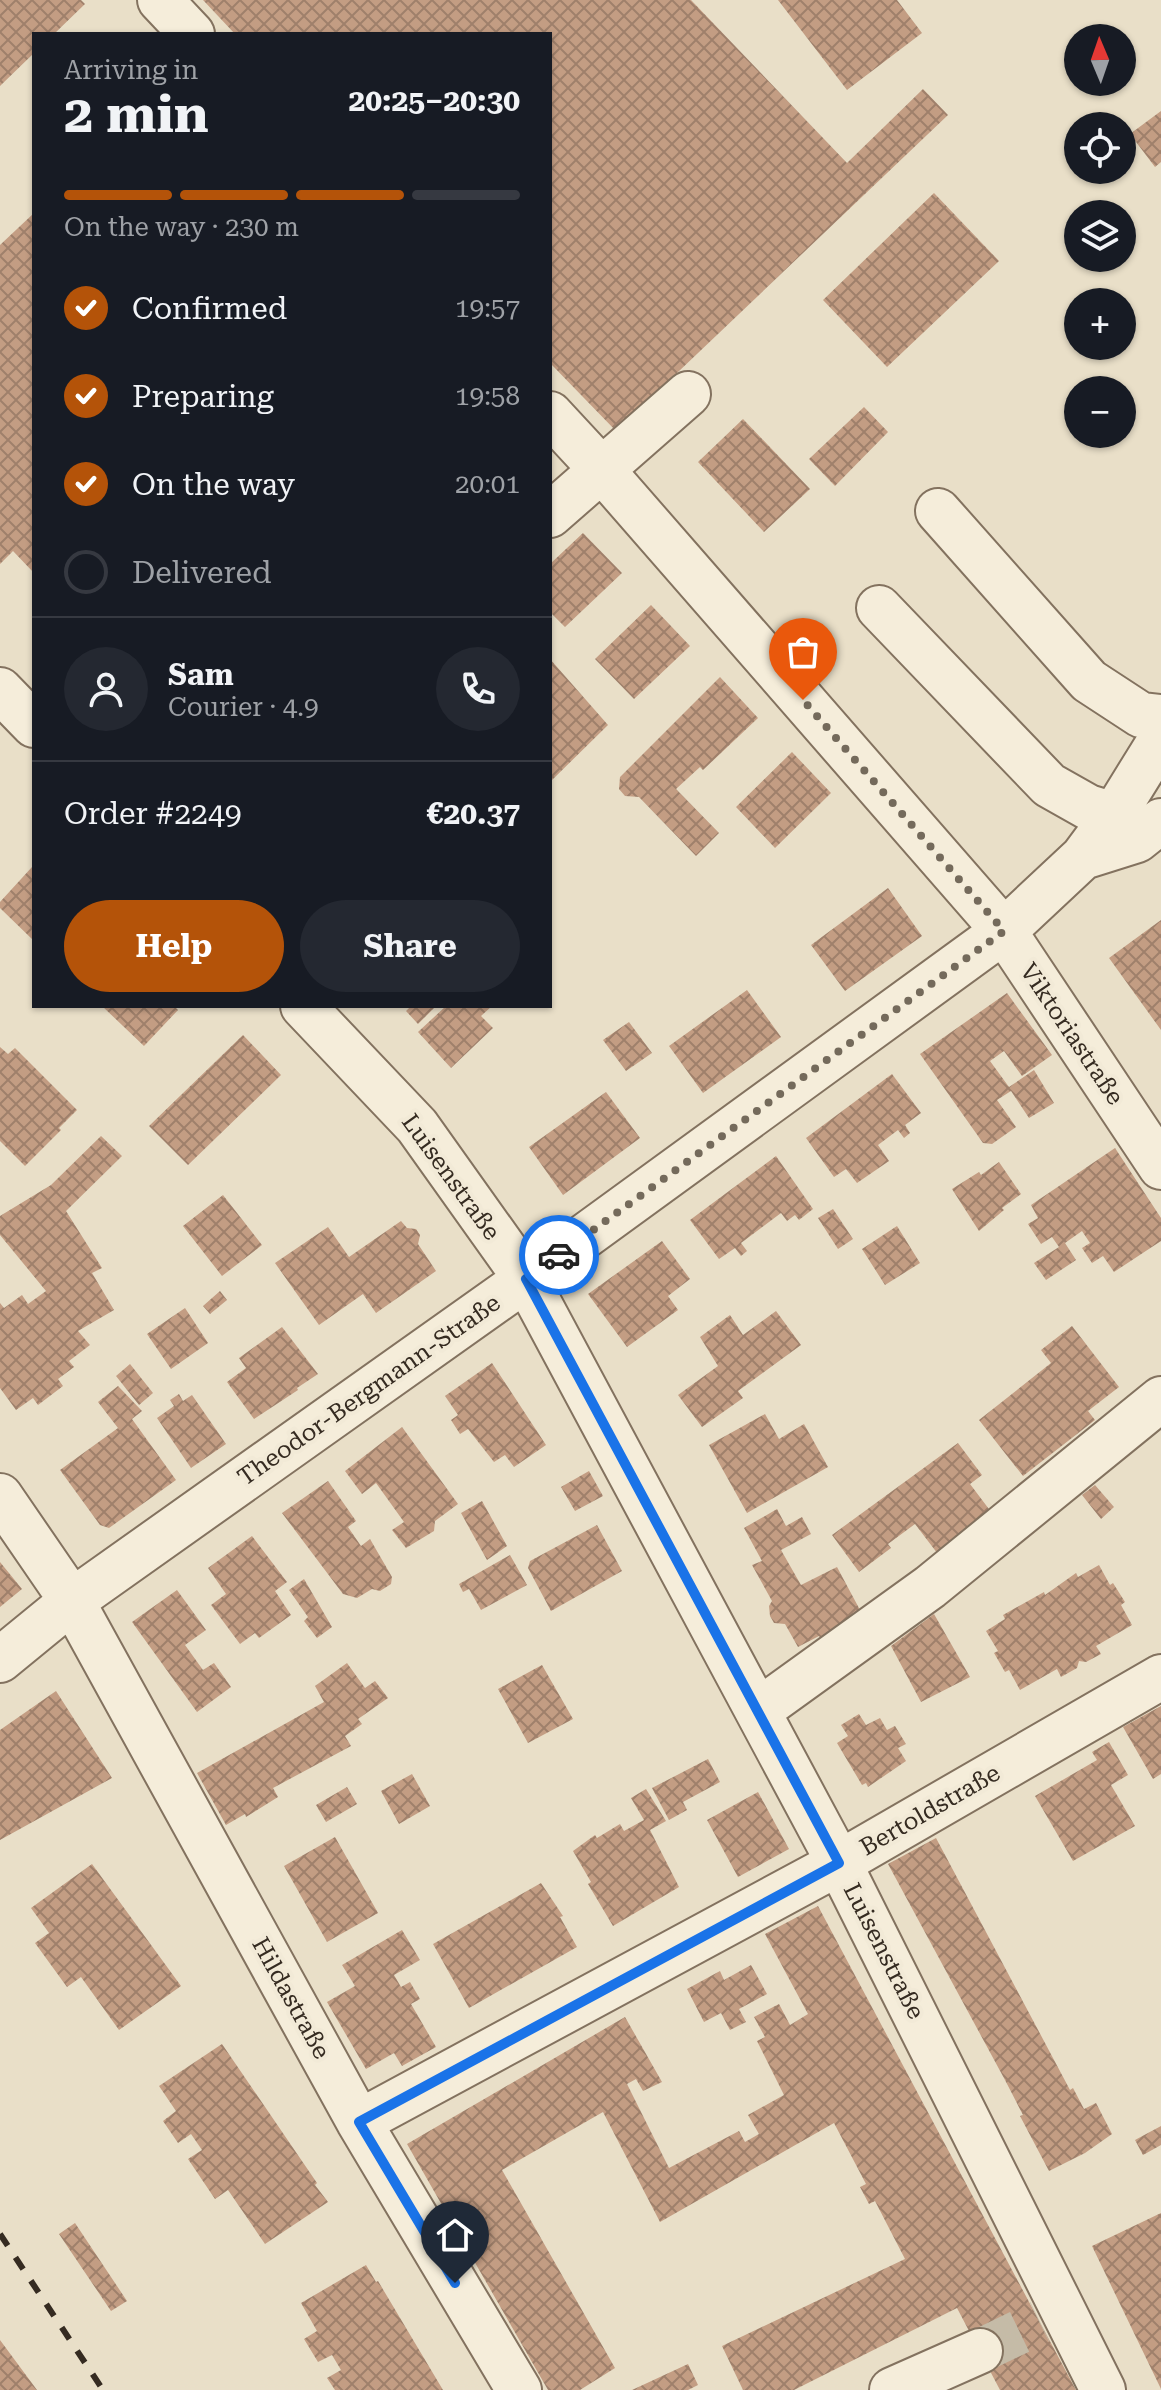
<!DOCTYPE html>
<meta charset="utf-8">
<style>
:root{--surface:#171b24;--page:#242831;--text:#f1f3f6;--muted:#9ea1a6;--line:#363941;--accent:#b45309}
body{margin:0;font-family:"Roboto Serif",serif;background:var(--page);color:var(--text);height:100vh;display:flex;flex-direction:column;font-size:30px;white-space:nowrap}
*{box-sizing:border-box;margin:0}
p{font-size:26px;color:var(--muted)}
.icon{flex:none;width:44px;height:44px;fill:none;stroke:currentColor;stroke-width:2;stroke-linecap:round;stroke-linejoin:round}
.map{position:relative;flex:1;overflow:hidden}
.details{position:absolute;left:32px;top:32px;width:520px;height:976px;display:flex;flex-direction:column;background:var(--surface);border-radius:0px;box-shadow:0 2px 6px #0004}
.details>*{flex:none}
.needle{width:52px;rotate:358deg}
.fabs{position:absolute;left:1064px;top:24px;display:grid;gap:16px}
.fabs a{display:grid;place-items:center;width:72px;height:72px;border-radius:50%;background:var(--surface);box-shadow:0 2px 6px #0004;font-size:40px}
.pin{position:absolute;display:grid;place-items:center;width:68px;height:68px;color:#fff;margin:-82px -34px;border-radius:50% 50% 50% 0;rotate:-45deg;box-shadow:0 0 8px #0007}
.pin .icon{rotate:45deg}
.courier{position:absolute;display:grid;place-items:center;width:80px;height:80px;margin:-40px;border:6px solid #1a73e8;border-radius:50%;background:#fff;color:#222;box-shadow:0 2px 10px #0007}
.head em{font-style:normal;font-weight:700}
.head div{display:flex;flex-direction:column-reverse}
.head{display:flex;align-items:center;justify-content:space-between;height:136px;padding:0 32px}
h1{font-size:52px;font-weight:700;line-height:60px}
.bar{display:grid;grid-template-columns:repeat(4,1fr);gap:12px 8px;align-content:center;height:96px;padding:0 32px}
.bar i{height:10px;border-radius:6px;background:var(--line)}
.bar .selected{background:var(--accent)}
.bar p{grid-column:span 4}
.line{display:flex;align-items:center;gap:20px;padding:0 32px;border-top:2px solid var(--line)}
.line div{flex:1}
.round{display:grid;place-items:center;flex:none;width:84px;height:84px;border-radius:42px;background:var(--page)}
ol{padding:0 32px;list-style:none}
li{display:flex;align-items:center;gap:24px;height:88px}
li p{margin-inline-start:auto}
li .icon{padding:8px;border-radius:50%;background:var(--accent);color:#fff;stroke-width:4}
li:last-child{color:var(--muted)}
li i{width:44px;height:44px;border:4px solid var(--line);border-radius:50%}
.cta{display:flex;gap:16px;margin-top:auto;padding:16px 32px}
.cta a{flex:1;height:92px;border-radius:48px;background:var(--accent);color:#fff;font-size:32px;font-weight:700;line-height:92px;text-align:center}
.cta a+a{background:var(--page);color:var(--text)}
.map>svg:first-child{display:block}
.building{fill:url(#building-cross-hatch)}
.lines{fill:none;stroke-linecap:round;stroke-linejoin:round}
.minor-tunnel{stroke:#c5bba7;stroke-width:44;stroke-dasharray:44 22;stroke-linecap:butt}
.minor-casing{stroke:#83725f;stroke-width:48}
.minor{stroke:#f5edda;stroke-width:44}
.rail{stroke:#352b21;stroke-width:6;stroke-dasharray:14 14;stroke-linecap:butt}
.done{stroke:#746a5b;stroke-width:8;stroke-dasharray:0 14.4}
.route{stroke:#1a73e8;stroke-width:10}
.labels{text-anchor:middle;stroke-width:8;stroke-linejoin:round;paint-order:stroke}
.street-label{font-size:24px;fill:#352b21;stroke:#f2ead7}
</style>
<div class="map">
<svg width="1161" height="2390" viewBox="0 0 1161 2390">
<defs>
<pattern id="building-cross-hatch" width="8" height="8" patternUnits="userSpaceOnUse" patternTransform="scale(2)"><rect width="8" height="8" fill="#c39d83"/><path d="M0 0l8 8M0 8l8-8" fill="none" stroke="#9f806b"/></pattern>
</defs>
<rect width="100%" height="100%" fill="#e9dfc8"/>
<path class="building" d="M0 0H81L85 4 54 34H34V53L0 86Z
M203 0H691L847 163 923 89 948 115 616 431 550 363V34H235Z
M778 0H897L922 33 847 90Z
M1161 111V162L1155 167 1130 134Z
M934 193 999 261 887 367 823 300Z
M34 213V573L13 551 0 564V245Z
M864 407 888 432 835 486 809 459Z
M743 419 810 489 764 532 698 462Z
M583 533 622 573 565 627 550 612V564Z
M651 605 690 646 634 699 595 659Z
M550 659 608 725 550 782Z
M720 677 758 718 703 770 700 767 676 789 719 833 696 856 639 797 625 796 619 789 620 777Z
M792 752 831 793 775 848 736 807Z
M32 867 34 869V941L0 908V902Z
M888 888 922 936 845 991 811 945Z
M1161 920V1030L1109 958Z
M747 990 781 1037 703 1093 669 1046Z
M1007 993 1052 1055 1022 1076 1004 1051 990 1061 1009 1087 1034 1070 1054 1103 1029 1118 1011 1091 997 1100 1016 1127 992 1144 983 1143 920 1054Z
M102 1006H178L176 1008 178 1010 144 1046Z
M411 1006H436L418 1024 406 1011Z
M446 1006H492L481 1016 493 1028 451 1068 418 1032Z
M629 1022 652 1053 626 1071 603 1040Z
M243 1035 281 1075 188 1165 149 1126Z
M0 1047 8 1054 15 1048 77 1110 59 1128 61 1130 25 1166 0 1141Z
M892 1074 921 1113 905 1125 910 1133 904 1138 898 1130 878 1145 889 1161 857 1183 846 1169 834 1177 806 1138Z
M606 1092 640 1138 563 1195 529 1147Z
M101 1136 122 1156 66 1211 102 1268 92 1273 114 1310 78 1331 90 1345 69 1361 74 1367 58 1379 63 1386 38 1405 33 1398 16 1410 0 1388V1303L4 1308 22 1295 28 1304 46 1291 0 1235V1216L51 1185Z
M1115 1148 1161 1218V1241L1114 1272 1103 1256 1092 1263 1082 1248 1090 1243 1082 1231 1065 1243 1076 1260 1046 1280 1034 1263 1059 1247 1052 1237 1041 1244 1028 1224 1038 1218 1031 1205Z
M776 1156 813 1209 799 1220 795 1215 787 1221 781 1213 741 1243 747 1251 741 1256 735 1248 719 1259 690 1220Z
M999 1162 1021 1194 1002 1208 1004 1210 979 1231 952 1189 979 1172 981 1175Z
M223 1195 262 1245 222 1276 183 1226Z
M833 1209 853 1239 838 1249 818 1218Z
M401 1221 407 1228 416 1229 420 1235 418 1244 436 1271 376 1313 363 1294 319 1325 275 1263 328 1227 349 1257Z
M897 1226 920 1263 885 1285 862 1249Z
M662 1241 690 1279 668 1296 678 1310 627 1347 588 1294Z
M220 1291 227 1300 210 1314 203 1306Z
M185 1308 208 1343 171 1369 147 1334Z
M776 1311 801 1345 738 1391 743 1398 702 1427 678 1395 718 1366 700 1337 730 1315 743 1335Z
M1072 1326 1119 1387 1088 1411 1095 1420 1023 1476 979 1420 1051 1363 1041 1350Z
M282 1327 318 1374 297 1388 298 1390 254 1419 227 1382 246 1368 239 1358Z
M492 1363 546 1445 514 1467 505 1455 494 1462 468 1429 460 1434 451 1420 458 1415 445 1396Z
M130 1364 153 1393 139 1405 116 1376Z
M118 1386 142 1411 132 1419 176 1480 109 1528 100 1525 60 1470 118 1428 98 1402Z
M179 1394 183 1401 192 1395 226 1444 191 1468 157 1418 174 1406 170 1400Z
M765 1414 779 1439 804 1424 828 1467 747 1513 709 1445Z
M402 1427 458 1504 435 1521 434 1531 406 1548 392 1530 404 1522 376 1483 362 1494 345 1471Z
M958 1443 982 1475 970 1484 998 1521 944 1562 915 1524 888 1544 891 1548 859 1572 832 1535Z
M589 1471 603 1496 575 1511 561 1487Z
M328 1481 356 1521 348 1527 361 1546 370 1539 392 1577 391 1584 380 1591 372 1589 357 1598 343 1594 282 1513Z
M1095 1485 1114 1507 1101 1519 1082 1495Z
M482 1501 507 1546 487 1560 461 1513Z
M777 1509 786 1526 802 1517 811 1534 781 1550 801 1585 837 1567 860 1610 853 1613 855 1617 834 1628 836 1632 821 1639 819 1636 798 1647 785 1624 774 1623 770 1616 769 1606 772 1601 752 1565 762 1561 744 1528Z
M597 1525 622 1571 551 1611 528 1568 530 1561Z
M252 1536 287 1582 275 1591 291 1615 259 1638 255 1633 240 1644 211 1605 226 1594 208 1568Z
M510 1555 527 1585 481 1610 469 1589 463 1592 459 1584Z
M0 1562 22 1589 0 1607Z
M1099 1565 1110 1585 1113 1583 1125 1602 1121 1605 1132 1625 1096 1646 1101 1654 1086 1662 1079 1661 1077 1668 1061 1677 1057 1669 1020 1690 1009 1670 1005 1672 994 1653 998 1651 986 1631 1005 1619 1003 1615 1044 1592 1045 1595 1076 1573 1078 1577Z
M304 1579 332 1627 317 1638 304 1621 308 1617 289 1590Z
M177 1590 206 1630 185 1645 203 1670 214 1663 231 1687 197 1712 132 1622Z
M934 1614 970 1677 921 1702 891 1646Z
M347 1663 365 1688 375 1681 388 1698 358 1719 362 1724 345 1736 351 1746 273 1788 278 1797 246 1817 245 1814 226 1825 197 1773 324 1702 315 1686Z
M542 1665 573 1719 528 1743 498 1689Z
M56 1691 112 1778 0 1840V1730Z
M1161 1706V1774L1153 1779 1123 1727Z
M859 1714 866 1725 880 1718 887 1730 895 1726 906 1744 898 1748 906 1761 868 1787 866 1783 862 1785 837 1743 848 1736 841 1725Z
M1109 1742 1128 1775 1111 1785 1135 1826 1073 1861 1035 1796 1097 1760 1092 1752Z
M708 1759 720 1782 683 1802 687 1810 669 1820 652 1788Z
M412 1774 430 1806 399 1824 381 1791Z
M347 1787 357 1804 326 1822 316 1805Z
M646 1789 666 1821 650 1830 679 1887 613 1926 588 1884 591 1882 573 1851 595 1835 597 1838 620 1824 624 1831 644 1820 631 1798Z
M758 1792 789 1849 738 1877 707 1820Z
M335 1837 378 1913 327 1942 284 1866Z
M936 1838 1070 2090 1073 2088 1084 2109 1096 2103 1112 2134 1085 2153 1049 2171 1020 2116 1023 2115 1005 2080 888 1864Z
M92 1864 181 1986 119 2030 81 1977 67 1987 35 1943 49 1933 31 1908Z
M541 1883 563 1916 560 1917 577 1947 469 2008 433 1944Z
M818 1906 1076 2390H1000L957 2308 794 2390H743L722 2346 905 2259 875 2201 869 2204 860 2187 866 2184 834 2123 660 2222 603 2112 502 2170 615 2368 580 2390H548L407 2144 625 2017 662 2082 643 2091 636 2079 627 2084 669 2168 739 2131 745 2142 759 2134 748 2115 784 2095 757 2041 765 2037 754 2017 779 2004 790 2025 808 2014 765 1934Z
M402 1930 420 1960 394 1975 401 1987 410 1982 420 1999 411 2004 436 2047 402 2066 394 2053 366 2069 327 2002 355 1986 342 1965Z
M751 1965 767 1994 739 2009 746 2022 730 2030 721 2013 704 2022 687 1989 720 1971 724 1980Z
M222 2044 317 2183 315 2185 328 2202 265 2244 228 2190 215 2199 188 2159 202 2150 191 2134 178 2143 163 2121 176 2111 159 2086Z
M1161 2126V2145L1143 2155 1135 2140Z
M1161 2213V2389L1092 2246Z
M75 2223 127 2301 111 2311 59 2234Z
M366 2265 376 2282 378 2281 443 2390H335L327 2378 341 2370 332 2355 318 2362 304 2339 317 2331 301 2303Z
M0 2340 37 2390H0Z
M688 2364 698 2385 688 2390H632Z"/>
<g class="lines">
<path class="minor-tunnel" d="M980 2351 1040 2322"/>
<g class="minor-casing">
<path id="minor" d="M160 0 192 34
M550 414 601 469 1004 931 1161 1167
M938 511 1089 681 1141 715 1161 717
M550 515 688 394
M879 608 1049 785 1088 807 1114 815
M0 690 34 725
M1083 857 1137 840 1161 821
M303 1006 417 1126 526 1279 839 1863 1103 2390
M0 1496 72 1601 359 2122 519 2390
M0 1660 72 1601 526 1279 1004 931 1083 857 1114 815 1161 739
M758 1711 930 1587 1161 1399
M359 2122 839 1863 1161 1677
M892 2390 980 2351"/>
</g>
<use href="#minor" class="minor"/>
<path class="rail" d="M0 2234 103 2390"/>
</g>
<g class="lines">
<path class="done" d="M559 1255 1004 931 803 700"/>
<path class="route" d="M455 2283 359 2122 839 1863 526 1279 559 1255"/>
</g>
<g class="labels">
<g class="street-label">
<text transform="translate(1072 1034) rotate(56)" y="8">Viktoriastraße</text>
<text transform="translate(451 1177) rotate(54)" y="8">Luisenstraße</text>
<text transform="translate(369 1390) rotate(-35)" y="8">Theodor-Bergmann-Straße</text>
<text transform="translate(930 1810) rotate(-30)" y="8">Bertoldstraße</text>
<text transform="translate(884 1951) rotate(63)" y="8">Luisenstraße</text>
<text transform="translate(291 1998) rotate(61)" y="8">Hildastraße</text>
</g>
</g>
</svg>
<div class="fabs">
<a><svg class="needle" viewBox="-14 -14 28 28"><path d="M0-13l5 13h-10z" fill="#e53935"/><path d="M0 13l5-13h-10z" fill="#9ea1a6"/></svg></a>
<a><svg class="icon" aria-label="locate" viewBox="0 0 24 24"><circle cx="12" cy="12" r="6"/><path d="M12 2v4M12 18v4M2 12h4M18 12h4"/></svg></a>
<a><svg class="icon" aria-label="layers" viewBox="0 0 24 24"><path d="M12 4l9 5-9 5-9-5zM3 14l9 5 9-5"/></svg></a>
<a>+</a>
<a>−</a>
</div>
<div class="pin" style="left:803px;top:700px;background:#ea580c"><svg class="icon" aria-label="bag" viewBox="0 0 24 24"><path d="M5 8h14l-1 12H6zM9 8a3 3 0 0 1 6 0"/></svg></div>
<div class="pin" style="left:455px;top:2283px;background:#1f2937"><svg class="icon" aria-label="home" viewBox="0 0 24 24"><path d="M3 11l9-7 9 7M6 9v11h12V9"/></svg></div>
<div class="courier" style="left:559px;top:1255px"><svg class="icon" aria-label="car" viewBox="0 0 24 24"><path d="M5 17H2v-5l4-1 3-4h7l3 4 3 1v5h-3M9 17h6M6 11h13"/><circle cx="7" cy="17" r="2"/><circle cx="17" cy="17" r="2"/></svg></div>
<section class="details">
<div class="head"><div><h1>2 min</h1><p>Arriving in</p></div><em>20:25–20:30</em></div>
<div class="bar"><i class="selected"></i><i class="selected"></i><i class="selected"></i><i></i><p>On the way · 230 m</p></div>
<ol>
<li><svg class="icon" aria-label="check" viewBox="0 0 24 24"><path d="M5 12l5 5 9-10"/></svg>Confirmed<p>19:57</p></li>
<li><svg class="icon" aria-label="check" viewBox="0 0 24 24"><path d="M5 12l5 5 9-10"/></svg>Preparing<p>19:58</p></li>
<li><svg class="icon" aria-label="check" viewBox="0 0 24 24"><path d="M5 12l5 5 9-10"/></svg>On the way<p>20:01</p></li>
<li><i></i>Delivered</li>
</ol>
<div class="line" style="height:144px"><a class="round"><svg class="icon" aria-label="person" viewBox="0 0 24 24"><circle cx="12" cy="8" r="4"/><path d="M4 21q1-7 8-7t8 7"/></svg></a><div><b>Sam</b><p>Courier · 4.9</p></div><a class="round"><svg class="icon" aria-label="phone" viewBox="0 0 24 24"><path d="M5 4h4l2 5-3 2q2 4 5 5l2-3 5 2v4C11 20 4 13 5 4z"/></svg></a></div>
<div class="line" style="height:104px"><div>Order #2249</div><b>€20.37</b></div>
<div class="cta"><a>Help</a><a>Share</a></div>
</section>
</div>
